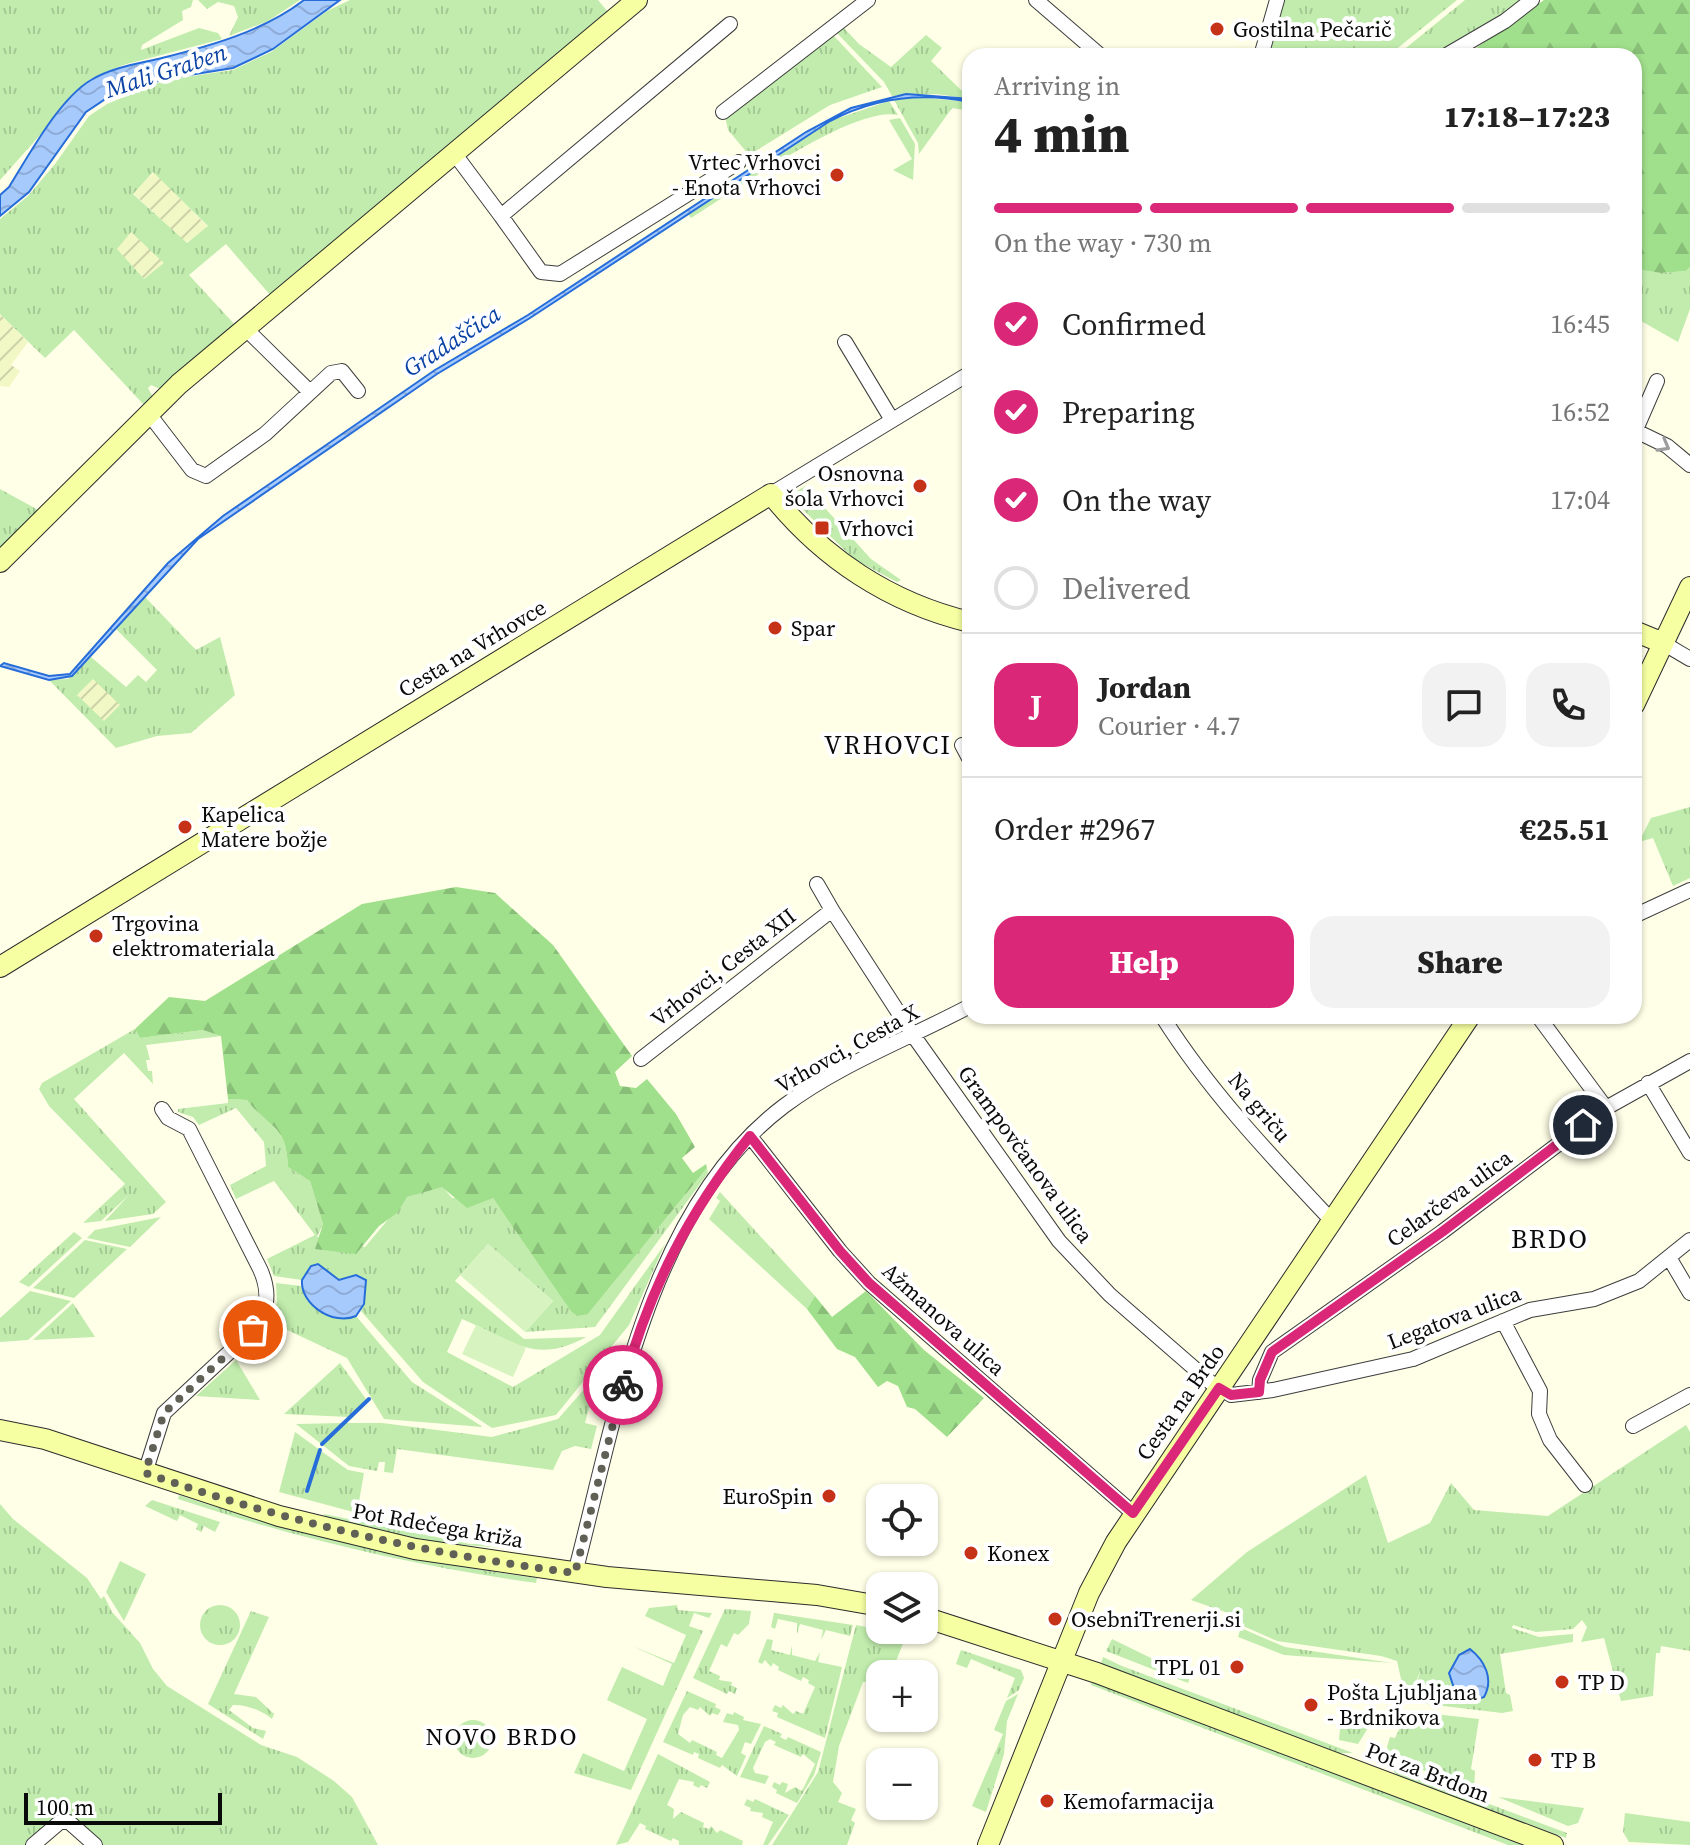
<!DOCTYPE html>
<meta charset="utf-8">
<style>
:root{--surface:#fff;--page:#f2f2f2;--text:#222;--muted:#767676;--line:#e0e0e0;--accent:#db2777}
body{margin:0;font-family:"Source Serif 4",serif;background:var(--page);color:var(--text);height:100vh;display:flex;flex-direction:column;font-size:30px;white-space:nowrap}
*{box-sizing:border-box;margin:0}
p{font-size:26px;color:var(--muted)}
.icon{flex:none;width:44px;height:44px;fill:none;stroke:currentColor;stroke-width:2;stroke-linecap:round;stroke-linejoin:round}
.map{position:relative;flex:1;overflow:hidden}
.details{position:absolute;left:962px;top:48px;width:680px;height:976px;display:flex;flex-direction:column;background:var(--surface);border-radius:24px;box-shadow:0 2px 6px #0004}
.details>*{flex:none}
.controls{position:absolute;left:866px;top:1484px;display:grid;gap:16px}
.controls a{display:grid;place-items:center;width:72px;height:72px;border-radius:16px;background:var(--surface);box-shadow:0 2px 6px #0004;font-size:40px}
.scale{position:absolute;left:24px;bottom:20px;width:198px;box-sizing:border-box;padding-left:8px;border:4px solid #0a0a0a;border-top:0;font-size:22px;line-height:28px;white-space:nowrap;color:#0a0a0a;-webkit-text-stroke:6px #fff;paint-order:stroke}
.pin{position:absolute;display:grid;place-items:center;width:68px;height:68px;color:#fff;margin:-34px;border:4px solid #fff;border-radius:50%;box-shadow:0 2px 8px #0007}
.courier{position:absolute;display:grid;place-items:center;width:80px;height:80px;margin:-40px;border:6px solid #db2777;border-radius:50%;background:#fff;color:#222;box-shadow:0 2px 10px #0007}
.summary em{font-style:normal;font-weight:800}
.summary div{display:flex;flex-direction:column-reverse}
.summary{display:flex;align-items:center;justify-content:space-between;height:136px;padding:0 32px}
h1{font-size:52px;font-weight:800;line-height:60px}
.bar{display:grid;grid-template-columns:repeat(4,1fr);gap:12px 8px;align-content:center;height:96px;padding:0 32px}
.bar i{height:10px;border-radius:6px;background:var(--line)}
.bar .selected{background:var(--accent)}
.bar p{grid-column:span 4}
.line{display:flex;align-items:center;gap:20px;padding:0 32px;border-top:2px solid var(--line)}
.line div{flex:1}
.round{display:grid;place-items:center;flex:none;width:84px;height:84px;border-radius:24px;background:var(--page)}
ol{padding:0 32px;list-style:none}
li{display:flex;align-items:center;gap:24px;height:88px}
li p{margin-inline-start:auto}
li .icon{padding:8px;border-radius:50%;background:var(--accent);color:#fff;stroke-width:4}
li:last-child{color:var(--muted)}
li i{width:44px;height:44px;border:4px solid var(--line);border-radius:50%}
.button{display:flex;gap:16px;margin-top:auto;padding:16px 32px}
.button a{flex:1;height:92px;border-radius:24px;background:var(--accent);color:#fff;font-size:32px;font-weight:800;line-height:92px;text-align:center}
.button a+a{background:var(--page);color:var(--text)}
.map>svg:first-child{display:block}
.farmland{fill:url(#farmland-furrows)}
.grass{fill:url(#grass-tufts);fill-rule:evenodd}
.forest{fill:url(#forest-firs)}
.pitch{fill:#d7f3c0}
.water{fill:url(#water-waves);stroke:#266dda;stroke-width:2}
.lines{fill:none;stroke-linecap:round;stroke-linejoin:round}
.stream{stroke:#266dda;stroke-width:4}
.street-casing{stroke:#3d3d3d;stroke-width:16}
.secondary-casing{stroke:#2c2c2c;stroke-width:22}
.street{stroke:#fff;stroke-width:14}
.secondary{stroke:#f6ffa2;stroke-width:20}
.oneway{stroke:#9d9d9d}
.done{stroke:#606057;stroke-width:8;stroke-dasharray:0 14.4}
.route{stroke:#db2777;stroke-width:10}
.poi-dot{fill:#c53217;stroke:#fff;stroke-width:3}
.labels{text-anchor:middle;stroke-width:8;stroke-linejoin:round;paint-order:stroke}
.poi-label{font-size:22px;fill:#0a0a0a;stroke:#fff;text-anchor:start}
.street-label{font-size:22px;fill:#0a0a0a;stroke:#fff}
.water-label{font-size:24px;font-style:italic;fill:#0a42a5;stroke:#fff}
.neighbourhood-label{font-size:24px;letter-spacing:2px;fill:#0a0a0a;stroke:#fff}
.quarter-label{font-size:26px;letter-spacing:2px;fill:#0a0a0a;stroke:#fff}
</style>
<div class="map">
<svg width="1690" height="1845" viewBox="0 0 1690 1845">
<defs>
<pattern id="farmland-furrows" width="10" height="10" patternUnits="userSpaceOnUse" patternTransform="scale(2)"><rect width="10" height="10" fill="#f1f7c5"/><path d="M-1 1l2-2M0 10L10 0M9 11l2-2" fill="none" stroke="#cdd2a8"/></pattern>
<pattern id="grass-tufts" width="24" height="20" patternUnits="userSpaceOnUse" patternTransform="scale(2)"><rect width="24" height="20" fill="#c1ecad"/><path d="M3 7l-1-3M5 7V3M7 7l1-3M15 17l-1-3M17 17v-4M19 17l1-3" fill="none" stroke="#a4c994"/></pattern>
<pattern id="forest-firs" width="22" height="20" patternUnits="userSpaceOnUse" patternTransform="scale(2)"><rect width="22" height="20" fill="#a0df8b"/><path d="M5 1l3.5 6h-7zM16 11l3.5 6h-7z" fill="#88be77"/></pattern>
<pattern id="water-waves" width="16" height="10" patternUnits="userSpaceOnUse" patternTransform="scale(2)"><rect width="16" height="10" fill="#a6cafc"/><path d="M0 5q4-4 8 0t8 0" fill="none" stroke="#8eacd7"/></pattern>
</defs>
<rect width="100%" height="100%" fill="#ffffe7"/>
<path class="farmland" d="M154 172 208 227 186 243 133 193Z
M131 232 165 263 144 279 116 249Z
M0 314 28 342 11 365 20 371 9 387 0 386Z
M94 678 121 705 104 722 77 695Z"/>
<path class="grass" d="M0 0H193L191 7 182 11 183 20 142 45 141 50 199 28 218 33 222 39 123 65 90 79 0 180Z
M198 0H300L268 21 229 36 238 17 234 6 218 2 207 9Z
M350 0H598L608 12 271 296 226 244 189 275 236 326 160 389 151 385 148 388 153 397 144 405 74 330 45 358 0 314V219L28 196 55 164 89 116 107 104 165 80 233 70 271 52 327 11ZM153 172 208 226 187 243 133 194ZM131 232 164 263 144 279 117 249Z
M1283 0H1457L1388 56H1269Z
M1465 0H1524C1477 32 1456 56 1396 56Z
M843 27 859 44 891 67 926 35 942 48 931 61 961 90 970 92V99L937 94 892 96 884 82 835 31Z
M832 34 882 87 830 105 749 155 728 130 725 116Z
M915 97 970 102V111L952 108 919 154 918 143 894 100Z
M889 101 898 115C851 106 735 191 691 218L688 214 830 121Z
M900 118 915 144 913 180 893 170 912 159 889 120Z
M1690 267V309L1678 342 1634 317V269L1661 273 1686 271Z
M805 486 871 559 901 580 897 582 855 560 794 501 791 495Z
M0 489 42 512 0 550Z
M144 596 196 650 220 637 235 695 191 733 157 736 116 748 49 680 68 679 91 657 126 687 138 675 146 682 157 670 116 629ZM93 679 120 705 104 721 77 695Z
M1690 807V878L1673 886 1653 838 1639 842 1651 818Z
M135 1029 140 1038 203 1030 222 1036 146 1045 150 1060H146L148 1071H152L153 1084 124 1053 74 1099 166 1202 153 1214 105 1221 129 1195 101 1221 83 1223 125 1184 49 1106 39 1089 42 1083Z
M228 1099 247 1100C271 1131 286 1123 288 1167L310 1181 323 1224 317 1237 365 1247 407 1197 442 1186 452 1198H493L530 1250 588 1314 707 1168 708 1173 595 1327 525 1332 553 1301 488 1244 455 1281 524 1339 586 1337C534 1366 511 1339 462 1319L447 1352 513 1387 600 1335 665 1244 629 1325 556 1415 492 1428 423 1382 361 1311 364 1304 356 1275 339 1280 318 1264 311 1266 302 1280 274 1276 267 1259 315 1235 274 1181 236 1199 230 1185 266 1166 264 1142 236 1108 199 1125 193 1117 178 1112V1109L228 1103Z
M720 1192 815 1296 807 1309 709 1219 720 1201 716 1198Z
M161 1217 130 1247 87 1238 95 1230Z
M74 1232 82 1238 29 1287 19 1282Z
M85 1240 127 1249 74 1298 33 1288Z
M276 1283 301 1286C307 1307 335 1326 356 1316L412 1382 483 1427 384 1419 347 1358 270 1322 277 1302Z
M30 1291 71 1301 28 1340 0 1342V1318Z
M73 1303 95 1337 33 1340Z
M623 1345 603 1402 591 1400 585 1423 597 1426 591 1449 575 1446 562 1451 553 1470 397 1449 393 1473 384 1472 385 1462H379L377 1471 349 1466 296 1424 342 1423 337 1430 345 1423H382L492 1437 558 1419Z
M236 1360 260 1400 196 1396Z
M340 1363 366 1399 349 1417 284 1414Z
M1686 1425 1690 1432V1651L1661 1646 1660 1653H1656L1653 1696 1621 1701 1604 1638 1581 1642 1587 1627 1582 1620 1573 1629 1536 1632 1513 1625 1512 1628 1539 1637 1573 1634V1642L1500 1654 1506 1693 1510 1695 1513 1711 1502 1713 1410 1702 1421 1670 1412 1690 1401 1679 1397 1661 1381 1656 1277 1641 1243 1626 1231 1614 1191 1600 1247 1552 1366 1475 1388 1543 1430 1523 1451 1483 1474 1510 1548 1516Z
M295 1432 320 1450 306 1492 321 1451 348 1470 364 1473 357 1513 279 1492Z
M179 1495C294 1533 417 1562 537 1578L536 1583C414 1566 295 1538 178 1499Z
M152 1500 220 1522 215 1532 204 1526 201 1532 196 1529 198 1524 180 1515 177 1521 145 1506Z
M0 1504 13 1519 87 1578 101 1599 104 1596 112 1612 140 1643 153 1669 167 1686 261 1745 297 1757 334 1781 352 1797 378 1845H100L65 1813 28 1845H0Z
M324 1514 470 1544 504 1543 503 1548 416 1541 325 1518Z
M120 1561 146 1574 124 1621 106 1592Z
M677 1605 678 1610 712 1613 709 1618 694 1613 689 1626 703 1631 631 1790 574 1773 583 1753 624 1771 647 1719 607 1700 622 1667 663 1686 672 1664 632 1646 674 1663 686 1635 645 1616 649 1608Z
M200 1625a20 20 0 1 1 40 0a20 20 0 1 1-40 0Z
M725 1609 751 1611 749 1624 738 1635 734 1633 727 1647 721 1644 709 1671 720 1676 719 1680 732 1682 731 1685 737 1688 735 1694 729 1691 727 1694 693 1678Z
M251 1611 269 1617 234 1694 256 1697 274 1714 272 1719C264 1711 245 1704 233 1705L229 1710 253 1728 266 1731 263 1739 208 1704Z
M774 1613 853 1625 850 1636 826 1630 821 1640 823 1630 800 1624 797 1634V1623L778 1619 775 1629 771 1627Z
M856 1625 896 1633 904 1641 891 1674 876 1673 872 1681 863 1682 839 1746 833 1782 842 1793 838 1802 856 1809 851 1820 855 1823 847 1845H772L818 1772Z
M1241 1628 1285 1647 1392 1663 1284 1655 1238 1637Z
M767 1639 773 1640 771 1650 790 1655 792 1645V1655L815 1661 820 1652 818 1662 842 1667 825 1738 777 1717 778 1713 772 1711 775 1705 781 1708 783 1705 793 1714 796 1711 803 1714 815 1687 808 1683 809 1680 803 1677 801 1681 778 1670 779 1667 773 1663 771 1667 765 1660 762 1664 758 1662Z
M1112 1639 1190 1677 1188 1683 1106 1651Z
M961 1650 1021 1670 1024 1678 1019 1690 1007 1698 1015 1678 971 1659 967 1668 956 1664Z
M1103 1657 1122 1666 1353 1753H1337L1111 1668 1101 1663Z
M1092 1682 1524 1845H1508L1091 1685Z
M687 1691 716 1704 715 1707 721 1710 718 1715 712 1713 710 1716 700 1707 698 1710 690 1707 683 1715 678 1734 690 1743 692 1740 717 1752 716 1755 722 1758 739 1730 738 1725 723 1722 727 1713 733 1715 734 1712 744 1717 743 1720 761 1724 751 1744 745 1742 741 1753 746 1756 737 1776 722 1765 720 1768 698 1758 699 1754 694 1752 693 1755 663 1742Z
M1018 1694 1007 1721 1004 1754 986 1812 972 1806 1003 1734 994 1730 1006 1701Z
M1408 1711 1479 1719 1471 1769 1475 1771 1474 1791 1390 1757 1387 1747 1390 1737 1395 1738Z
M1341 1717 1373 1720 1358 1744 1339 1740Z
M454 1739a19 19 0 1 1 38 0a19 19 0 1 1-38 0Z
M764 1726 782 1734 780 1737 786 1740 788 1737 821 1752 814 1775 797 1803 776 1793 777 1790 772 1787 774 1782 780 1785 782 1782 788 1784 785 1793 795 1787 802 1791 815 1764 803 1754 801 1757 774 1745 776 1742 770 1739 765 1742 753 1768 755 1773 769 1776 765 1784 740 1777Z
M658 1754 710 1782 707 1788 701 1785 699 1788 693 1785 694 1782 679 1779 667 1805 674 1809 673 1819 681 1812 704 1823 703 1827 709 1829 711 1826 717 1833 720 1830 743 1841 742 1845H679V1841L673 1838 671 1841 645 1829 646 1826 640 1823 628 1842 616 1845Z
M1388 1766 1567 1833 1566 1838 1398 1776Z
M1498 1797 1584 1808 1578 1823 1568 1826Z
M747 1799 753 1802 755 1799 789 1815 768 1845H763L773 1822 762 1817 763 1813 750 1811 751 1808 744 1805Z
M1625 1813 1690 1822V1845L1629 1842 1623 1832Z"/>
<path class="forest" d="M1544 0H1690V267L1686 271 1661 273 1634 269V56H1465Z
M456 887 495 893 553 945 632 1056 615 1072 620 1086 636 1088 647 1079 676 1114 695 1147 682 1158 693 1173 706 1164 707 1168 588 1314 577 1316 571 1311 493 1198 467 1208 442 1187 407 1197 397 1213 379 1226 356 1254 315 1249 323 1224 310 1181 288 1167C286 1123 271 1131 247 1100L228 1099 221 1036 203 1030 140 1038 135 1029 169 997 205 1001 362 904Z
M866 1291 924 1350 984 1398 947 1437 915 1409 907 1407 898 1386 887 1381 878 1387 855 1357 837 1349 807 1309 815 1296 832 1317Z"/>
<path class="pitch" d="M488 1244 553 1301 525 1332 460 1275Z
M476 1325 526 1348 513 1377 462 1354Z"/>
<path class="water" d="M304 0H340L273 49 233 68 164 79 107 98 86 112 29 192 0 216V195L9 187C29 155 59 99 91 80 113 67 137 64 162 58 210 46 264 31 304 0Z
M906 94 970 99V102C922 92 874 98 830 121L530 318 437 374 198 539 72 676 49 680 0 666 4 663 49 676 70 674 168 563 223 516 435 370 528 315 806 132 851 108Z
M318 1264 339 1280 356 1275 366 1280 364 1304 356 1316C334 1326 300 1305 302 1280L311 1266Z
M1470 1649C1485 1661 1494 1679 1484 1697L1473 1701 1456 1694 1449 1673 1459 1655Z"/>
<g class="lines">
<path class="stream" d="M322 1444 369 1399
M307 1491 320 1450"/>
<g class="street-casing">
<path id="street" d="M1036 0 1101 56
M1261 56 1277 0
M1445 56 1505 21 1532 0
M723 112 868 0
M454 153 501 216 730 24
M501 216 541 272 560 274 739 162
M245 328 310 392
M845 342 892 420
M149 414 192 470 206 476 265 434 331 373 342 371 358 391
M1636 431 1667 446 1690 465
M1634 434 1657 381
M771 494 970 373
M1663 643 1690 659
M962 745 970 760
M817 884 832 910
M1634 916 1690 890
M1162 1016C1209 1091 1272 1157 1332 1221
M1538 1016 1606 1108
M641 1059 832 910 913 1035 1059 1241 1110 1295 1210 1382 1231 1395 1273 1390 1413 1359 1530 1310 1594 1299 1639 1281 1690 1240
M1648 1083 1690 1153
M750 1136 840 1251 869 1283 1133 1513
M1670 1259 1690 1293
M1503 1321 1540 1391 1539 1414 1550 1440 1585 1485
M1259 1392 1260 1380 1272 1352 1442 1232 1606 1108 1690 1061
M1633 1426 1690 1395
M145 1473 164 1413 253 1330C269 1311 270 1291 260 1269L189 1129 168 1118 162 1109
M575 1573C616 1418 647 1209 784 1106 840 1064 908 1039 970 1006
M33 1845 60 1822H69L95 1845"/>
</g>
<g class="secondary-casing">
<path id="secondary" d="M0 562 179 384 637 0
M1634 631 1663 643
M1634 705 1690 587
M0 967 771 494C822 558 890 603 970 622
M0 1430 45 1439 279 1516 415 1549 607 1577 817 1595 880 1606
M924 1617 1097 1673 1553 1845
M988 1845 1089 1593 1116 1542 1470 1016"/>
</g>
<use href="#street" class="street"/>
<use href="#secondary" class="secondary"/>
</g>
<defs><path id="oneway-chevron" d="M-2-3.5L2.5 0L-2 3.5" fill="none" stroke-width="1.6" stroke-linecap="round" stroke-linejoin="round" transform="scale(2)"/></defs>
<use class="oneway" href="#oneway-chevron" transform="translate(1664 446) rotate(29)"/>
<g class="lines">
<path class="done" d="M253 1330 164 1413 145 1473C286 1522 427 1554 575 1573L623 1385"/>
<path class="route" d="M623 1385C649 1290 688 1213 750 1136L840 1251 869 1283 1133 1513 1219 1388 1231 1395 1259 1392 1260 1380 1272 1352 1442 1232 1583 1125"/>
</g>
<g class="poi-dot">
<circle cx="1217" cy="29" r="8"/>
<circle cx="837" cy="175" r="8"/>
<circle cx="920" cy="486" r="8"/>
<rect x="814" y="520" width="16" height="16" rx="4"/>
<circle cx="775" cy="628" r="8"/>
<circle cx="185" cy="827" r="8"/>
<circle cx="96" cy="936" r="8"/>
<circle cx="829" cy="1496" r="8"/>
<circle cx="971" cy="1553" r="8"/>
<circle cx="1055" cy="1619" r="8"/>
<circle cx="1237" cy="1667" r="8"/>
<circle cx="1562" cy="1682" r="8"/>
<circle cx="1311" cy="1705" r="8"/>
<circle cx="1535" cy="1760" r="8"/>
<circle cx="1047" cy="1801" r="8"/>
</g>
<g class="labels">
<g class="poi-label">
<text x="1233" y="37">Gostilna Pečarič</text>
<text x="821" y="170" text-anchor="end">Vrtec Vrhovci<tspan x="821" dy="25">- Enota Vrhovci</tspan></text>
<text x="904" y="481" text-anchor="end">Osnovna<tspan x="904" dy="25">šola Vrhovci</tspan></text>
<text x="838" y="536">Vrhovci</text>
<text x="791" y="636">Spar</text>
<text x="201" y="822">Kapelica<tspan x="201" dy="25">Matere božje</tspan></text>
<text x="112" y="931">Trgovina<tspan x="112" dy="25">elektromateriala</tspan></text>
<text x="813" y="1504" text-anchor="end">EuroSpin</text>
<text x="987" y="1561">Konex</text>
<text x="1071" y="1627">OsebniTrenerji.si</text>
<text x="1221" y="1675" text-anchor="end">TPL 01</text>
<text x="1578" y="1690">TP D</text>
<text x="1327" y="1700">Pošta Ljubljana<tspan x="1327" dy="25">- Brdnikova</tspan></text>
<text x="1551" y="1768">TP B</text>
<text x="1063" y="1809">Kemofarmacija</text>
</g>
<g class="street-label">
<text transform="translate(472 648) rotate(-31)" y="8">Cesta na Vrhovce</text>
<text transform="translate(723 967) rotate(-38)" y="8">Vrhovci, Cesta XII</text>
<text transform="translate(847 1048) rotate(-29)" y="8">Vrhovci, Cesta X</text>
<text transform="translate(1260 1107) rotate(50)" y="8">Na griču</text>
<text transform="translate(1026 1154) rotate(54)" y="8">Grampovčanova ulica</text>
<text transform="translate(1449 1198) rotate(-36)" y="8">Celarčeva ulica</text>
<text transform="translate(1454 1317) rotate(-21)" y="8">Legatova ulica</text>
<text transform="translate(944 1319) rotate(42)" y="8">Ažmanova ulica</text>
<text transform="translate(1180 1402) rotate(-55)" y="8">Cesta na Brdo</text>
<text transform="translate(438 1525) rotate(10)" y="8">Pot Rdečega križa</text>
<text transform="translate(1428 1772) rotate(21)" y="8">Pot za Brdom</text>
</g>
<g class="water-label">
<text transform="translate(166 71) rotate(-18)" y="8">Mali Graben</text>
<text transform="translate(452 341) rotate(-33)" y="8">Gradaščica</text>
</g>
<g class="neighbourhood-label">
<text x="502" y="1745">NOVO BRDO</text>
</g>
<g class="quarter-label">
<text x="888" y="754">VRHOVCI</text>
<text x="1550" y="1248">BRDO</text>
</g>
</g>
</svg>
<div class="controls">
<a><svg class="icon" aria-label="locate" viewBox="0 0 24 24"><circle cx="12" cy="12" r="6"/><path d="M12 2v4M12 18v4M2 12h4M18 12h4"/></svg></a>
<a><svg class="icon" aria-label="layers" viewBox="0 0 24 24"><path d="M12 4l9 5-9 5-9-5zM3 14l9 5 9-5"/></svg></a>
<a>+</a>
<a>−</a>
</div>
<div class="scale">100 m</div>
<div class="pin" style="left:253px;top:1330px;background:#ea580c"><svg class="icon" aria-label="bag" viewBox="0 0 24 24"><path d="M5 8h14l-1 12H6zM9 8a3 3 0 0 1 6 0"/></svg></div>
<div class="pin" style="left:1583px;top:1125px;background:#1f2937"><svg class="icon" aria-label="home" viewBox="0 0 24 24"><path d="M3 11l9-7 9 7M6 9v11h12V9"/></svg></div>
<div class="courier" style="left:623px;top:1385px"><svg class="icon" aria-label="bike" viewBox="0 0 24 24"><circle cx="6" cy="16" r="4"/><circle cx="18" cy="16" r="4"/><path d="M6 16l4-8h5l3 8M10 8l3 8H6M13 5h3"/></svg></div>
<section class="details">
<div class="summary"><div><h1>4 min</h1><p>Arriving in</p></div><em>17:18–17:23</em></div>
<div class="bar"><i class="selected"></i><i class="selected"></i><i class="selected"></i><i></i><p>On the way · 730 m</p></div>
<ol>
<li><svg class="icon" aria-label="check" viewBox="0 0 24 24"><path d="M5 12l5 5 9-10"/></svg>Confirmed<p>16:45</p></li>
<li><svg class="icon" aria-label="check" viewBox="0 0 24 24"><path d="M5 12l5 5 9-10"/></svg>Preparing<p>16:52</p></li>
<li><svg class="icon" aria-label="check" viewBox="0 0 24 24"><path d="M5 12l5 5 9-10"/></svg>On the way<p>17:04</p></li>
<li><i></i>Delivered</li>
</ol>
<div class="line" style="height:144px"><b class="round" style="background:var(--accent);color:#fff">J</b><div><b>Jordan</b><p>Courier · 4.7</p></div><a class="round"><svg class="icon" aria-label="chat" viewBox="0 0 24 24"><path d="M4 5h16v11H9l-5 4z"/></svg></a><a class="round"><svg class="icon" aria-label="phone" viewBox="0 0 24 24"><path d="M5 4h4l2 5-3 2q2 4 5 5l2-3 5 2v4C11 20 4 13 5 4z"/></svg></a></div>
<div class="line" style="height:104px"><div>Order #2967</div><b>€25.51</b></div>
<div class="button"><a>Help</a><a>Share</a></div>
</section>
</div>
